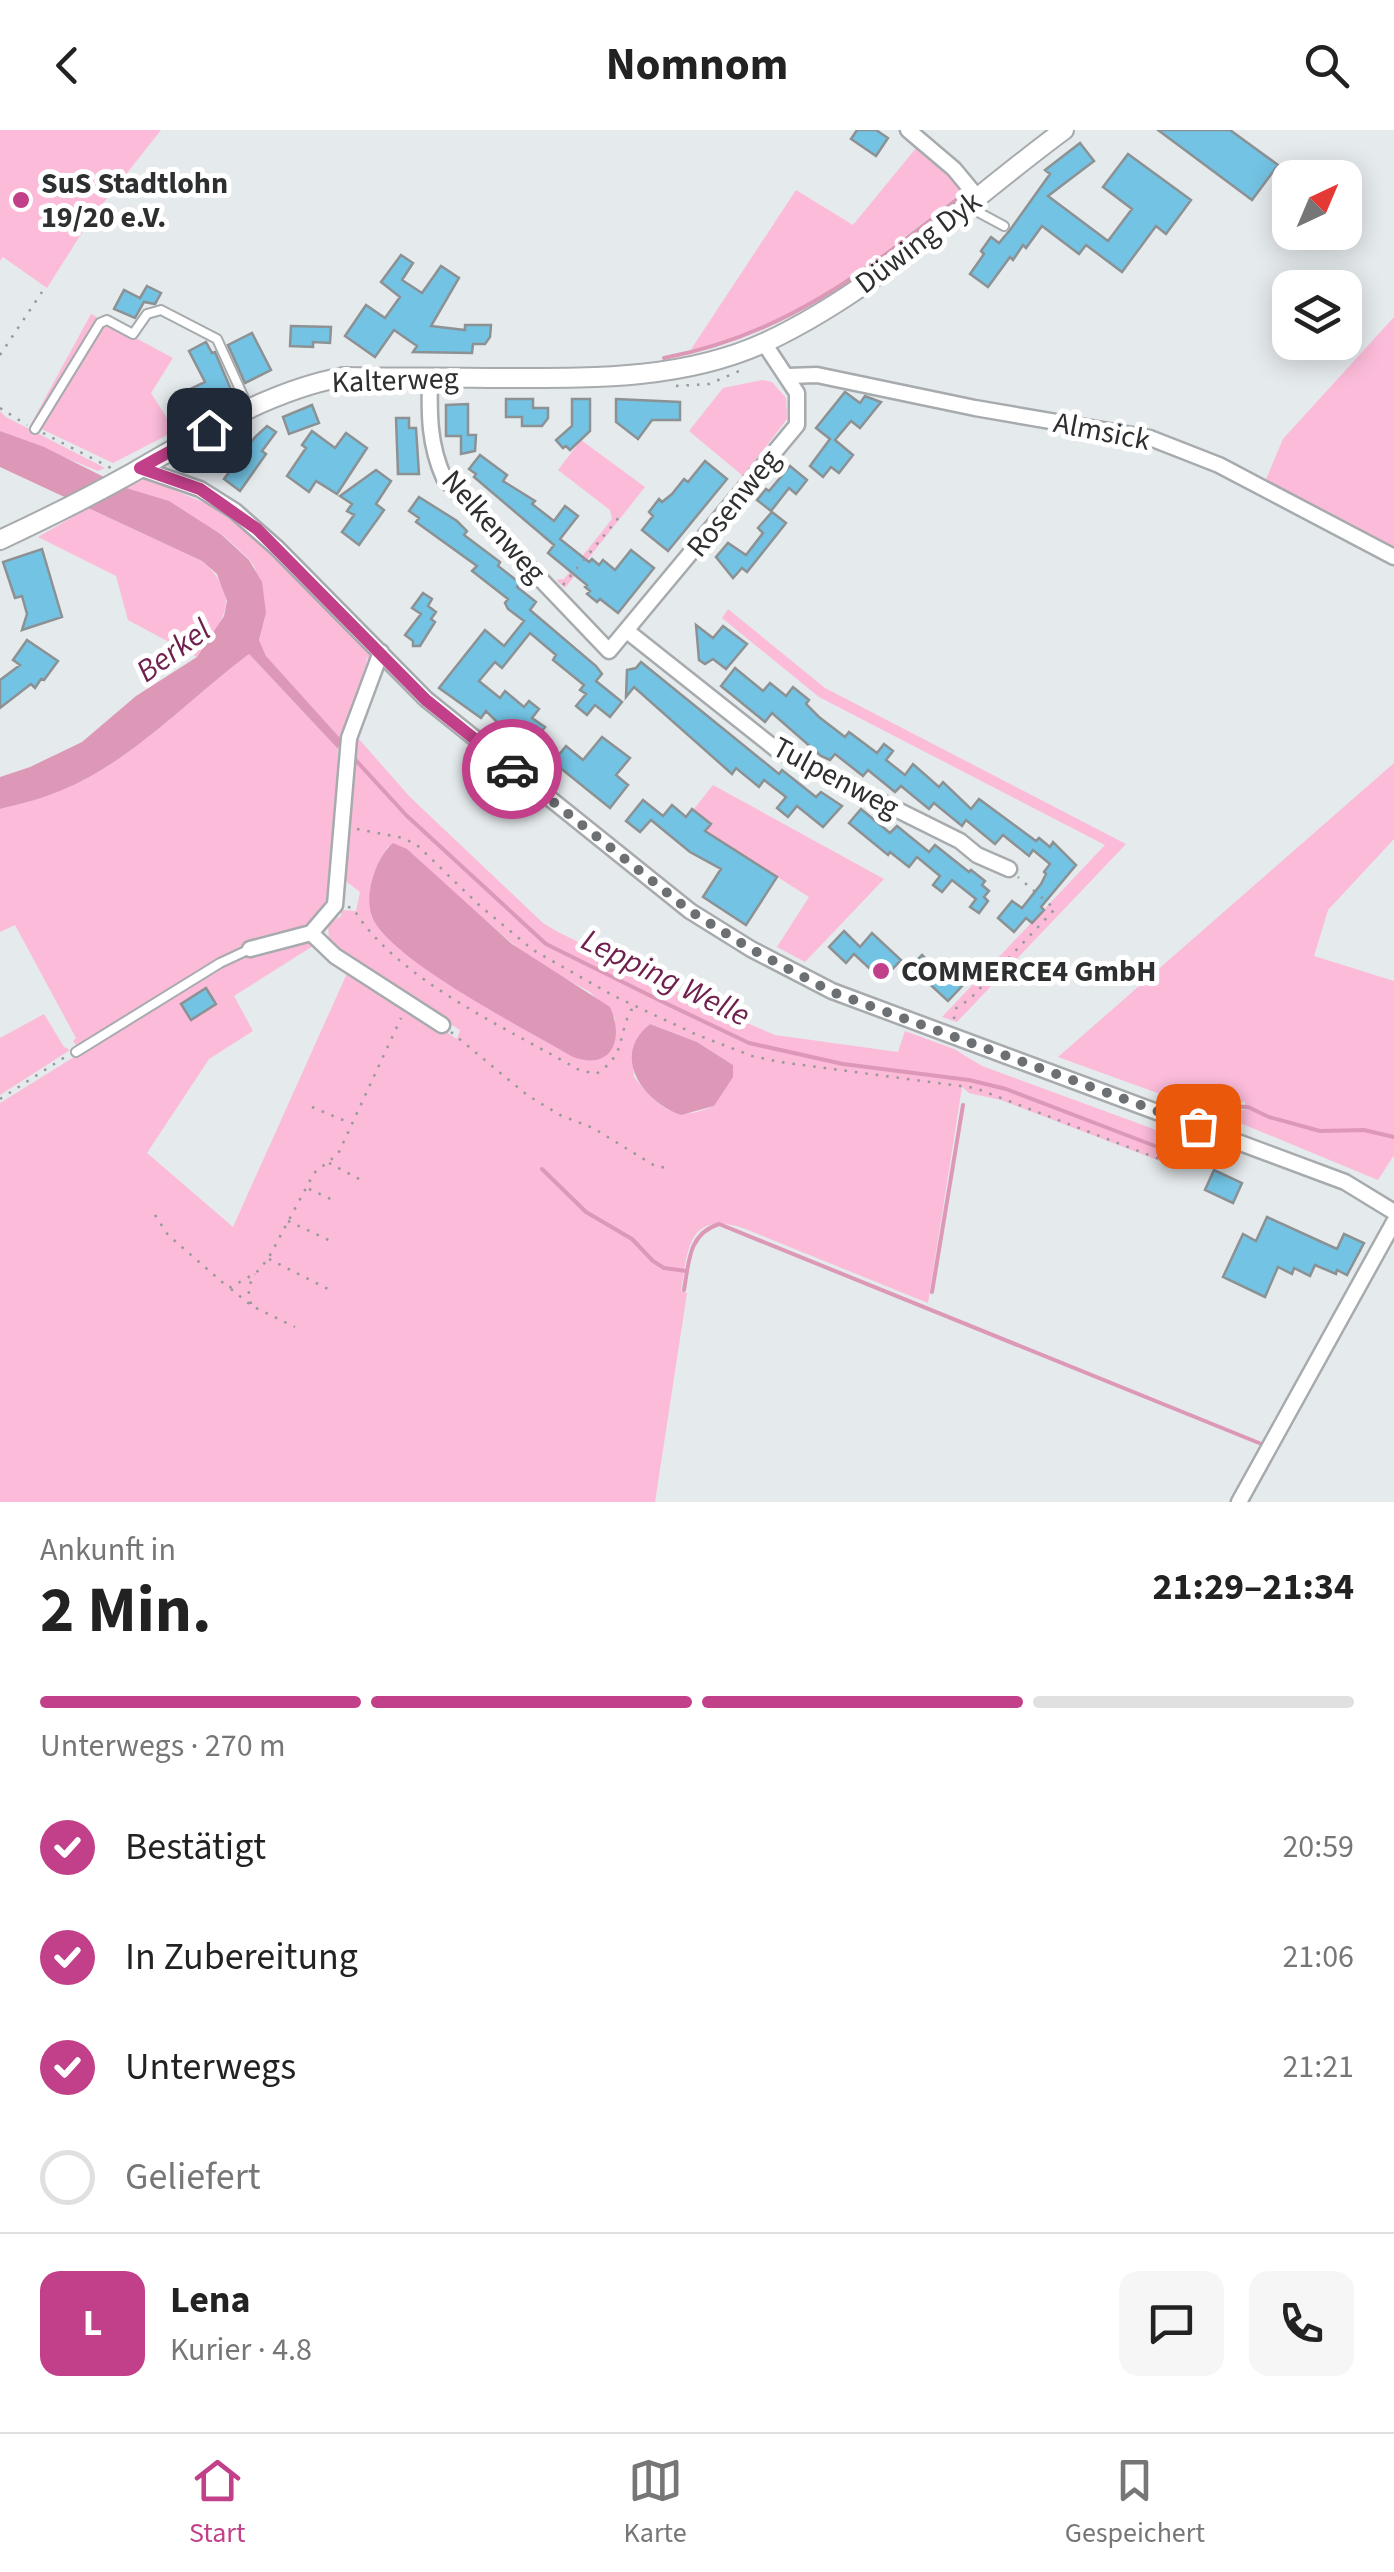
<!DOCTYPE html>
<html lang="de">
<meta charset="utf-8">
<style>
:root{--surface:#fff;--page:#f6f6f6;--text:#222;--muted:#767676;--line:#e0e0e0;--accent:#c14089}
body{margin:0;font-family:"Source Sans 3",sans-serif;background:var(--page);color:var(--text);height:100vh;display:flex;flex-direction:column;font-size:38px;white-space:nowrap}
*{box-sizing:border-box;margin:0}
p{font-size:32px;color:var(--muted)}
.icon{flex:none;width:55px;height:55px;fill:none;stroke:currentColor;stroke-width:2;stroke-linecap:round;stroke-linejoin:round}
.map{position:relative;height:1372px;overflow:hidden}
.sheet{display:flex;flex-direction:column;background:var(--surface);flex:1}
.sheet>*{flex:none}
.needle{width:65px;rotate:44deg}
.buttons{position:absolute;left:1272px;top:30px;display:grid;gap:20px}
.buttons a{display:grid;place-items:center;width:90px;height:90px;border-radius:20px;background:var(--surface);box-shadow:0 5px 25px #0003;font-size:50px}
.pin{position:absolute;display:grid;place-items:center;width:85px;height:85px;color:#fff;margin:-42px;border-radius:20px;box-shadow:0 5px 15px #0006}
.courier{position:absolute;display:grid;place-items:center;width:100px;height:100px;margin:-50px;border:8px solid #c14089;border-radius:50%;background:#fff;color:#222;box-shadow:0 2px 12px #0007}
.head em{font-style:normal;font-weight:700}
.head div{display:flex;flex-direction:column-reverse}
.head{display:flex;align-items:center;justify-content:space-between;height:170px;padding:0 40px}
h1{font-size:65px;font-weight:700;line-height:75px}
.bar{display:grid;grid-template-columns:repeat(4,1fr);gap:15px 10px;align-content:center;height:120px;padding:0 40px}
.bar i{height:12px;border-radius:8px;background:var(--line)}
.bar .on{background:var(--accent)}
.bar p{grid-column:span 4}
.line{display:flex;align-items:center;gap:25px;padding:0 40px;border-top:2px solid var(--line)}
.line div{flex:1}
.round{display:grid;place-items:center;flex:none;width:105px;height:105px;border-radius:20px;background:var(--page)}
ol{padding:0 40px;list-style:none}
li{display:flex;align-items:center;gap:30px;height:110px}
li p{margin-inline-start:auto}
li .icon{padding:10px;border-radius:50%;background:var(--accent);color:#fff;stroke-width:4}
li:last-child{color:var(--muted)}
li i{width:55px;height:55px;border:5px solid var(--line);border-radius:50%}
header{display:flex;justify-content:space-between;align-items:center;height:130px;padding:0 40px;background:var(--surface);font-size:45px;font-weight:700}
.menu{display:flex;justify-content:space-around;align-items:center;height:140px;border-top:2px solid var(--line);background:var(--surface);font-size:28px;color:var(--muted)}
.menu a{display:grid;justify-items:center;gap:5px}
.menu .on{color:var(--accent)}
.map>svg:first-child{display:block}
.green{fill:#fbbbd9;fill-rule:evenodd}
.water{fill:#dd98b8}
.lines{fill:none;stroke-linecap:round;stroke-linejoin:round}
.stream{stroke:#dd98b8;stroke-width:4}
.building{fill:#73c3e4;stroke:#8c9193;stroke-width:2.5}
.service-casing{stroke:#a7abae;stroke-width:12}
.minor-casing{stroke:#a7abae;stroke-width:19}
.tertiary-casing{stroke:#a7abae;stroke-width:22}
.path{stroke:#96999b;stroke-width:2.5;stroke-dasharray:2.5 8;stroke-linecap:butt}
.service{stroke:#fff;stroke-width:8}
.minor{stroke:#fff;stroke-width:14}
.tertiary{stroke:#fff;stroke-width:18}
.done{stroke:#6d7072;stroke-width:10;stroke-dasharray:0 18}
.route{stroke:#c14089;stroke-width:12}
.poi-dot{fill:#c14089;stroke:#fff;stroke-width:4}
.labels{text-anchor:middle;stroke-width:10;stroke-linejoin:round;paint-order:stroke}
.poi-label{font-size:30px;font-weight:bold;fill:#2d2f30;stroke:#fff;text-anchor:start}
.street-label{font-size:30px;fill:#2d2f30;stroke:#fff}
.water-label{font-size:32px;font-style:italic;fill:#6e1f4c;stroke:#fff}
</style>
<header><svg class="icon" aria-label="back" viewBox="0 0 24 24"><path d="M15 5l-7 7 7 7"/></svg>Nomnom<svg class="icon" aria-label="search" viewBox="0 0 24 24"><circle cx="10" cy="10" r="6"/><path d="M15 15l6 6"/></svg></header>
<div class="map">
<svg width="1394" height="1372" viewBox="0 0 1394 1372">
<rect width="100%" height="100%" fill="#e5eaed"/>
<path class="green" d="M0 0H161L90 90 47 158 3 127 0 131Z
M921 12 967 58C898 112 830 169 749 203 731 211 710 215 690 221L796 60 853 95Z
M91 184 173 228 151 263 175 301 113 333 31 294Z
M1394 187V423L1264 354 1283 309Z
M762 250 772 252 786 268 787 289 743 346 689 301 723 258Z
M0 281 6 287 105 338 98 341 0 301Z
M581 310 645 357 565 458 556 450 564 449 612 389 610 380 558 340Z
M146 348 207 374 260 409 369 519 371 533 366 527 367 532 341 609 266 526 259 510 266 483 255 438 250 430 223 405 126 358Z
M88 378 202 431C244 468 223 490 197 527L128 490 116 446 38 407Z
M728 479 825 558 1126 714 957 892 942 887 1105 715 819 567 722 488Z
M249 524 338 619 334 763 330 777 307 799 232 822 77 916 73 911 76 908 15 795 0 802V679C20 674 41 669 60 661 130 633 189 569 249 524Z
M358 608 410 667 543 793 558 802 711 878 775 905 898 922 905 901 954 919 982 936 1208 1019 1202 1032 1185 1035 1160 1031 1001 970 969 963 962 957 928 1173 743 1098C688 1081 688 1118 681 1161L687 1163 655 1372H0V973L224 834 251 822 303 809 313 816 234 866 253 901 209 929 147 1023 233 1097 349 839 457 909 460 900 335 821 329 811 328 794 341 786V780L356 781 360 762 343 749 350 632ZM388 716 434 746 533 831 590 862 615 888V912L464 862 400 820 371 786 375 744ZM650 894 697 912 733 935 714 976C674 994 658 977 634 947 632 928 635 906 650 894Z
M1394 633V709L1328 780 1314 826 1394 851V1025L1378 1050 1216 983 1221 980H1245V972L1217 973 1210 982 1058 927Z
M713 655 884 749 805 832 777 817 809 767 705 701 710 694 693 680Z
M44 884 64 917 70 920 0 965V908Z"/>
<path class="water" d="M0 301 44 317 126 358 169 371 222 405 249 430 262 452 266 483 259 510 266 526 341 609 338 619 249 524C189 569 130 633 60 661 41 669 20 674 0 679V647L30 637 82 612 136 566 197 527 224 486 227 471 217 444 202 431 0 337Z
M393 713 407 719 512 814 610 877C625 910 611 941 573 927 526 899 399 835 374 791 362 770 375 728 393 713Z
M650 894 697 912 733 935V947L714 976 681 985C643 972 610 926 650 894Z"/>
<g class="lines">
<path class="stream" d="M664 228C785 205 863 143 957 69
M351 625 406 685 546 814 663 872 749 913 843 934 969 950 1006 959 1176 1024C1211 1019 1200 994 1221 976L1248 977 1269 987 1320 1001 1364 1000 1394 1007
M542 1039 586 1082 632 1109 653 1131 664 1138 686 1141
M684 1160C689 1132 688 1104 719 1094L1264 1315
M932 1162 963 975"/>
</g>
<path class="building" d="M857 0H876L888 8 876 26 851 9Z
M1158 0H1230L1278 35 1252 70Z
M1080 13 1094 31 1048 66 1108 111 1132 79 1103 57 1128 24 1191 70 1166 104 1156 96 1122 142 1086 115 1079 124 1042 96 1026 118 1023 115 1013 130 1010 127 988 157 970 144 984 124 981 121 991 107 999 113 1010 100 1050 44 1045 40Z
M401 125 413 133 402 150 422 163 441 136 459 148 431 196 465 200V195H491L490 207 485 214H473L472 223 413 222 417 216 394 200 375 227 345 206 366 175 385 188 400 167 381 152Z
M147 156 161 163 155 174 144 172 135 188 114 179 124 160 140 168Z
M291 196 331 197 330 213 313 212V217L290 216Z
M252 203 271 240 245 253 228 215Z
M206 212 212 223 215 222 232 262 198 279 188 260 205 252 189 221Z
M845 262 860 273 865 266 881 272 860 298 851 291 835 310 853 325 839 343 831 337 823 347 810 336 830 309 816 298Z
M506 269H533V278H548V288L542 296H522V287H506Z
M572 269H590V301L570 320 566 316 563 318 556 310 572 296Z
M616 269 680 272V290H652L638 309 616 292Z
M468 274V305H476L475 321 461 324V306H446V275Z
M312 275 319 293 289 304 283 287Z
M396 288H409V298H416L419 344H398Z
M267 296 276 302 262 321 266 324 240 361 224 349 255 307Z
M312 301 335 318 346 303 367 318 337 364 316 351 309 362 287 346 306 318 302 315Z
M480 325 507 345 503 351 535 371 532 374 554 391 565 376 578 386 560 409 589 432 592 429 599 435 603 430 615 440 631 420 654 438 618 483 600 469 597 472 587 464 590 461 585 457 587 455 548 423 554 415 474 347 476 344 469 339Z
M705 331 727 349 668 421 642 400 653 386 649 382 659 369 662 372 672 364 684 349 688 352Z
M790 336 807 350 796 364 789 358 771 381 757 370 766 359 769 361Z
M376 340 391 351 376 374 384 380 359 415 342 402 354 385 347 381 352 374 340 366Z
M419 367 457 391 467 401 464 405 500 432 498 436 520 453 517 457 536 472 530 480 596 536 602 544 596 551 622 572 610 587 595 575 587 585 576 576 586 564 580 560 584 555 553 530 556 525 530 503 502 538 495 532 479 551 500 568 505 561 524 577 529 571 539 579 532 588 545 597 526 621 486 581 481 588 439 558 485 500 504 516 524 491 508 479 505 473 508 469 472 441 477 436 416 392 419 388 409 381Z
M772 382 786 393 747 442 742 438 733 448 716 427 728 413 746 425 763 403 758 398Z
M42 419 62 487 22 500 27 484 22 466 15 468 3 432Z
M423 463 432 469 428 476 436 482 431 489 435 492 420 516H413V511L405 505 421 484 412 478Z
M696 495 713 508 723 496 747 514 726 539 713 529 705 534 699 530Z
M27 510 58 531 44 550 41 549 35 558 31 554 0 578V550L20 535 13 530Z
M641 532 779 644 782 640 816 667 821 662 842 676 823 697 797 676 788 687 777 678 786 667 764 650 759 657 736 638 732 644 634 557 626 567 627 540 636 538Z
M735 538 763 561 770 553 786 566 793 557 809 570 806 574 819 587 845 607 849 602 877 623 884 614 893 621 886 630 905 645 913 634 939 657 943 652 971 679 979 669 1036 711 1039 708 1050 717 1053 712 1076 735 1041 777 1044 780 1032 793 1026 788 1014 802 998 788 1012 771 1022 778 1041 754 1046 744 1044 742 1050 734 1033 720 1029 726 1003 705 995 714 966 690 962 696 934 673 929 679 901 656 895 662 868 640 863 646 835 624 830 630 821 626 772 583 765 592 721 556Z
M602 607 630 628 616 645 628 655 610 678 553 632 566 616 583 630Z
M643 670 663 686 672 675 686 687 692 679 711 694 705 701 777 747 746 795 703 767 721 739 690 722 651 690 640 702 626 691Z
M861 679 890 703 897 696 929 722 935 715 969 742 971 740 985 751 982 755 989 761 984 767 988 771 979 783 970 777 976 769 952 750 942 762 933 755 940 746 917 727 909 737 890 722 888 725 849 693Z
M844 801 860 817 872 803 901 830 882 850 854 824 846 833 829 817Z
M922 825 945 848 951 843 963 855 948 871 923 848 919 852 907 840Z
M206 858 216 874 191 890 181 874Z
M1214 1040 1242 1053 1233 1073 1205 1060Z
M1267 1087 1337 1119 1344 1104 1364 1113 1347 1145 1337 1140 1336 1144 1315 1135 1310 1146 1294 1138 1292 1144 1278 1137 1265 1167 1223 1147 1243 1104 1256 1111Z"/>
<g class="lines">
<g class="service-casing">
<path id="service" d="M970 74 978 82 1004 96
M35 299 100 193 107 190 133 204 147 184 161 180 217 209 249 279
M76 922 220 833 250 819"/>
</g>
<g class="minor-casing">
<path id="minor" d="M908 0 954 39 978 68
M788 246 817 245 975 278 1150 308 1219 335 1394 427
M430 248C429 284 429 315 444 348L609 521 797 295V263L764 213
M139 338 200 359 235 381 277 418 426 569 690 781 751 819 832 861 1345 1052 1394 1082
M627 501 777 620 960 711 977 725 1009 739
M311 803 335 826 442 895
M250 819 311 803 335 775 349 608 381 522
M1239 1372 1394 1092"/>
</g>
<g class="tertiary-casing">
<path id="tertiary" d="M0 410C45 389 89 367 132 343 199 305 267 261 343 247 394 248 445 247 496 248 587 248 681 251 766 212 877 160 966 72 1064 0"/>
</g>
<path class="path" d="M0 225 42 162
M676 256 709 254 744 239
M0 278 27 295
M43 303 111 338
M563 455 620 386
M357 699 403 708 417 715 479 775 533 820 614 866 695 904 752 926 780 932 975 958 1167 1032 1178 1005
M348 777 353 778C395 849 507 898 579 940L596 944C627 924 617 907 631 880L637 878
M954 889 955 879 970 869 1055 779 1018 747
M451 902 527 965 560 985 593 998 655 1036 667 1038
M0 969 65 927
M312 977 350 993
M329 1033 361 1050
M309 1059 337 1072
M155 1085 168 1105 229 1158 256 1143 268 1129 314 1043 338 1024 401 888
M288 1091 335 1113
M269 1129 330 1160
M231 1159 252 1176 295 1197
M251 1174 248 1158 255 1144"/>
<use href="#service" class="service"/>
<use href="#minor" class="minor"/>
<use href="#tertiary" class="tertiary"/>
</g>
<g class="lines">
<path class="done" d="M512 639 690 781 751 819 832 862 1198 996"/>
<path class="route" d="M209 300 140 338 200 359 257 399 426 570 512 639"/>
</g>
<g class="poi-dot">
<circle cx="21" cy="70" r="10"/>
<circle cx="881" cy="841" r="10"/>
</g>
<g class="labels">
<g class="poi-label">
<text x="41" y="63">SuS Stadtlohn<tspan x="41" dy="34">19/20 e.V.</tspan></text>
<text x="901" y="851">COMMERCE4 GmbH</text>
</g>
<g class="street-label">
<text transform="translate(918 112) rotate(-37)" y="10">Düwing Dyk</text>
<text transform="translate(395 250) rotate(-2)" y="10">Kalterweg</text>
<text transform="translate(1102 301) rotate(11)" y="10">Almsick</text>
<text transform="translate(733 373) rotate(-51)" y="10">Rosenweg</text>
<text transform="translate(494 396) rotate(48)" y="10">Nelkenweg</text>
<text transform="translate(836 647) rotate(28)" y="10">Tulpenweg</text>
</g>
<g class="water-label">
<text transform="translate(173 520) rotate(-36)" y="11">Berkel</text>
<text transform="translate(666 847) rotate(26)" y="11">Lepping Welle</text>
</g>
</g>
</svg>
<div class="buttons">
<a><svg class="needle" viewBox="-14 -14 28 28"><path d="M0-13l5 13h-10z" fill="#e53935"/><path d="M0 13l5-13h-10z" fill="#767676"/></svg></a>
<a><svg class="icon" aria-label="layers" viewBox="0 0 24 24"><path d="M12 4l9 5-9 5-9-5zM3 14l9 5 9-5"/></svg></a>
</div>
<div class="pin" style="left:1198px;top:996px;background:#ea580c"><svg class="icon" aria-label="bag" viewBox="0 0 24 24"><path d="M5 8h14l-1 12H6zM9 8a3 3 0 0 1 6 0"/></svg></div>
<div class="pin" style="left:209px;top:300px;background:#1f2937"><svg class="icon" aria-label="home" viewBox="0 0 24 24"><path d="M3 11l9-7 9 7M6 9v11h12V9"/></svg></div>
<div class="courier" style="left:512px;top:639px"><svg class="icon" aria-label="car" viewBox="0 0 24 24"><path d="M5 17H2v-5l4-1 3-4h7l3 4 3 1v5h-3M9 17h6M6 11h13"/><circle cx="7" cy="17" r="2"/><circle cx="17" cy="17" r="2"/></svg></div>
</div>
<section class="sheet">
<div class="head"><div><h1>2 Min.</h1><p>Ankunft in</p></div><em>21:29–21:34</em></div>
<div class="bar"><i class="on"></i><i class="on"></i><i class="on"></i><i></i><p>Unterwegs · 270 m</p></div>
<ol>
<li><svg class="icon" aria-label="check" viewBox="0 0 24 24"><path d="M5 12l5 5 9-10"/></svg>Bestätigt<p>20:59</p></li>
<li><svg class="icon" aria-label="check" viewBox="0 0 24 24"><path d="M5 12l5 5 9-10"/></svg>In Zubereitung<p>21:06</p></li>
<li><svg class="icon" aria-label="check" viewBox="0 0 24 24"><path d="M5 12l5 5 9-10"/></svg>Unterwegs<p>21:21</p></li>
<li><i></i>Geliefert</li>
</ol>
<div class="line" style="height:180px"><b class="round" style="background:var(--accent);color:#fff">L</b><div><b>Lena</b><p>Kurier · 4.8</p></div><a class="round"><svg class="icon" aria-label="chat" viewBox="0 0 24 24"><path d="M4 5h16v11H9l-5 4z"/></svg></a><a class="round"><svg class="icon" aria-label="phone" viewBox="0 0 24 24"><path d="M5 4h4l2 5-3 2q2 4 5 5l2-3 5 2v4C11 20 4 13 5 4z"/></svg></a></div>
</section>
<nav class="menu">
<a class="on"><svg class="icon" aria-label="home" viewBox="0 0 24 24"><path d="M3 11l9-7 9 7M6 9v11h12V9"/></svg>Start</a>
<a><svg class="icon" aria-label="map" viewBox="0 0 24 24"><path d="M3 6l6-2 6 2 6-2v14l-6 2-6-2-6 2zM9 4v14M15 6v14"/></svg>Karte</a>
<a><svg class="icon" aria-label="saved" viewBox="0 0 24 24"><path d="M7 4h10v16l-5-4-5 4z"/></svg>Gespeichert</a>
</nav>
